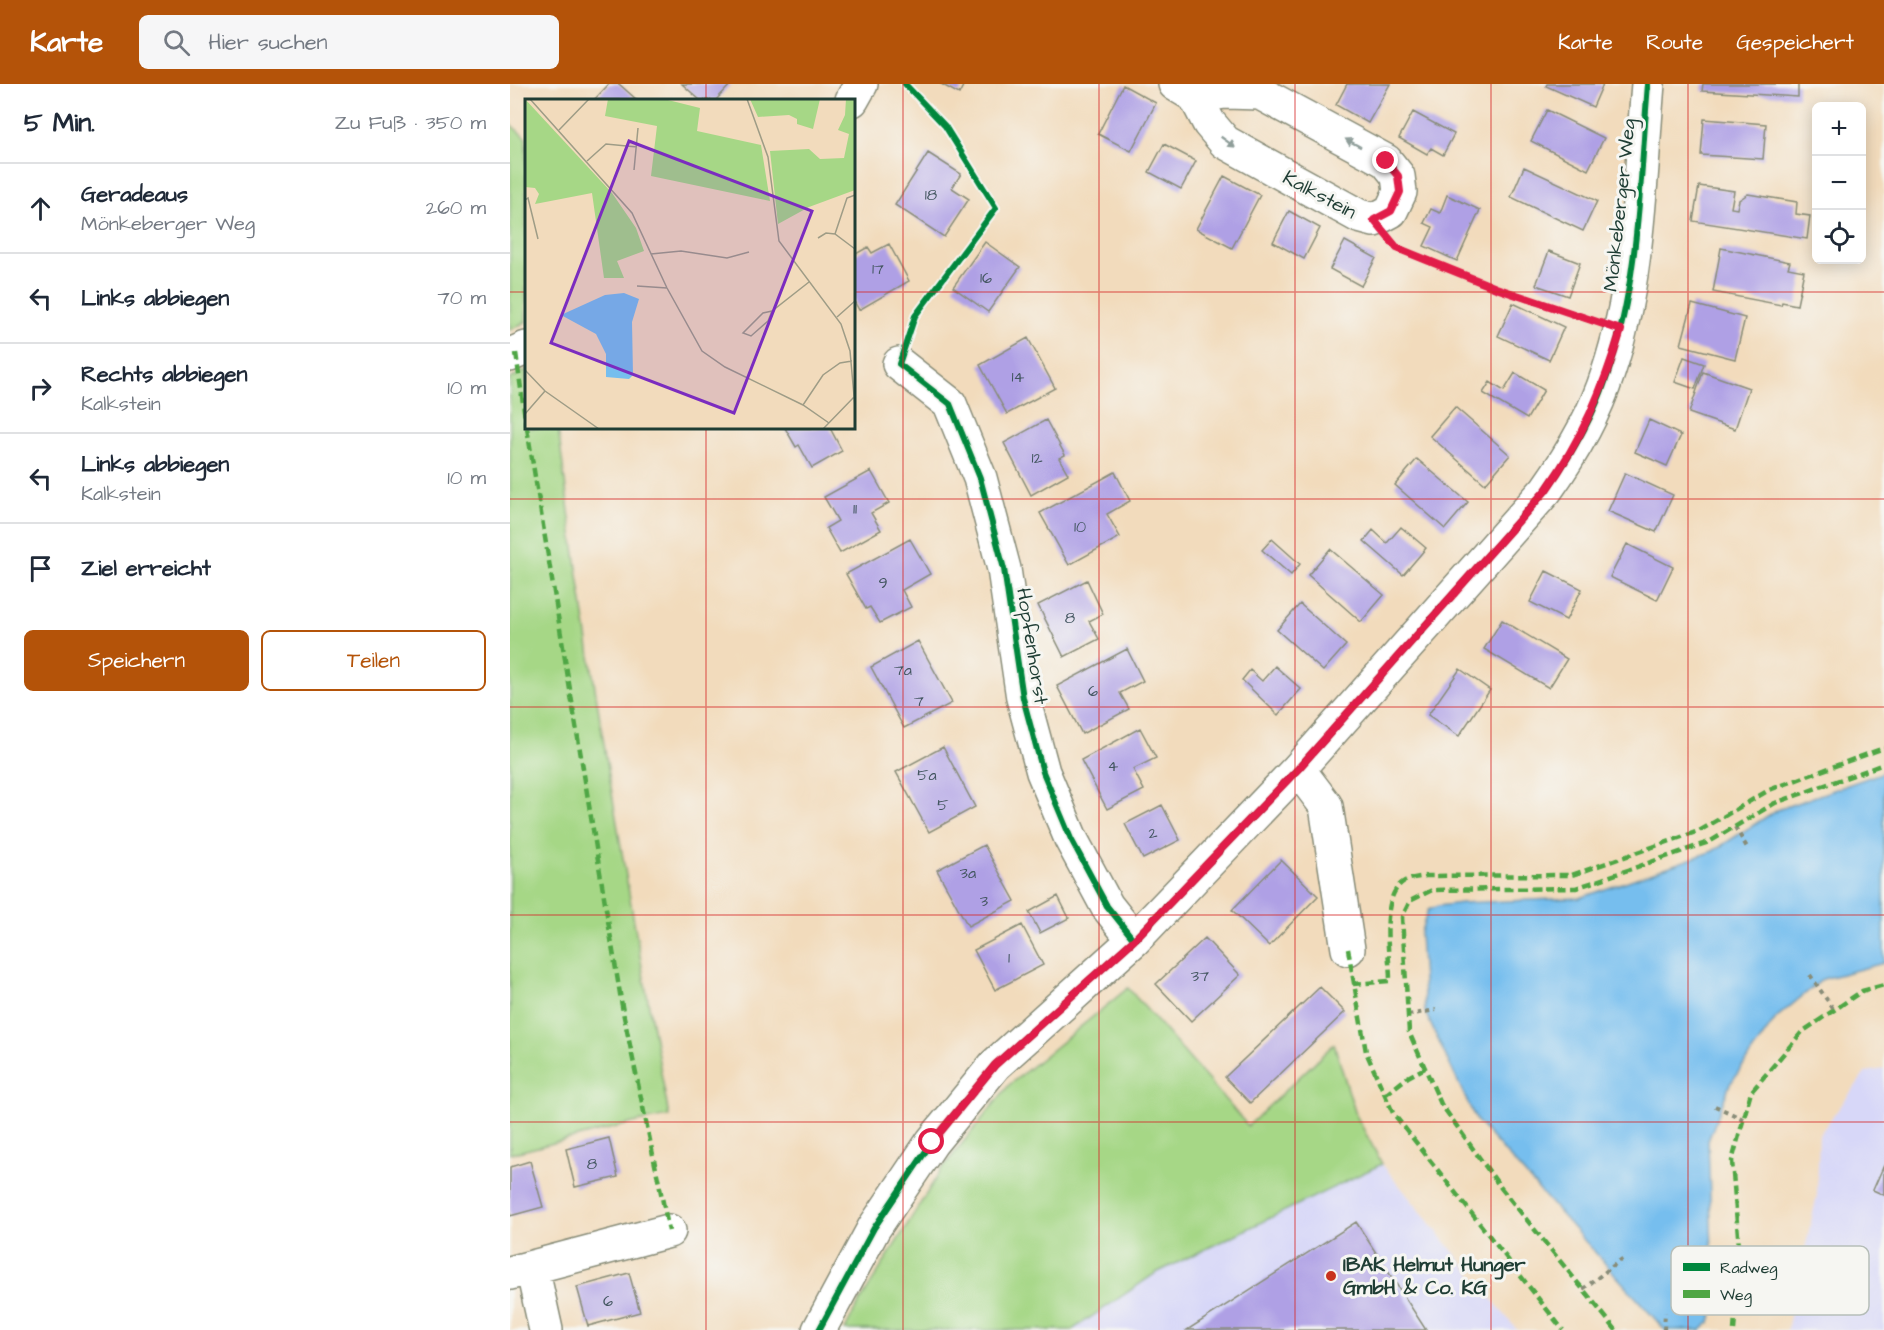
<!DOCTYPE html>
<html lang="de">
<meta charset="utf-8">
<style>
body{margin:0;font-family:"Architects Daughter",sans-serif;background:#f6f6f7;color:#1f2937}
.controls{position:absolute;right:18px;top:18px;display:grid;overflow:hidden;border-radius:9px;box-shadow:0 3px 15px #0003}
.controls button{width:54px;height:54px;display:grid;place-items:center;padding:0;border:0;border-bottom:2px solid #e0e1e3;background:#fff;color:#1f2937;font:30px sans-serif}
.stop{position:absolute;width:18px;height:18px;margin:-14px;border:4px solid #e11d48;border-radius:50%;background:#fff}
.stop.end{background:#e11d48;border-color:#fff;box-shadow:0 2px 6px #0008}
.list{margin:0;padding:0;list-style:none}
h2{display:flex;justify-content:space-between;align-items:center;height:78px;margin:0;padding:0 24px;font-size:26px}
h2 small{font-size:20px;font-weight:400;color:#747a83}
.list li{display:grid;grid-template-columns:39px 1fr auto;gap:18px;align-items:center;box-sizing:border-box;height:90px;padding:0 24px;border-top:2px solid #e0e1e3}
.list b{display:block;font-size:22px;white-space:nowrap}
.list p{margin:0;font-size:20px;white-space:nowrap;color:#747a83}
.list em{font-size:20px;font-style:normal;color:#747a83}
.actions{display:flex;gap:12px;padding:18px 24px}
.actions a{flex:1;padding:14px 0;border:2px solid #b45309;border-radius:9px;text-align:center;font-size:21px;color:#b45309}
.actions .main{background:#b45309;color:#fff}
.icon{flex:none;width:33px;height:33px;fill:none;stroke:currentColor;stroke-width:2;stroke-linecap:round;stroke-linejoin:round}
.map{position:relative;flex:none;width:1374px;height:1246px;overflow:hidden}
header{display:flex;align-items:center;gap:36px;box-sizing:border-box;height:84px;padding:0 30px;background:#b45309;color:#fff}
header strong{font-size:28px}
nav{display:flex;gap:33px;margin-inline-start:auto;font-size:21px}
.search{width:420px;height:54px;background:#f6f6f7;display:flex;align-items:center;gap:15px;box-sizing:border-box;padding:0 21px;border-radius:9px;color:#747a83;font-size:22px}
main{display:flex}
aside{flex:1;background:#fff}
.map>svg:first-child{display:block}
.built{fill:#d7d7f8}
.green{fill:#a6d786;stroke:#628a5d;stroke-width:1.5}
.water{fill:#76beee;stroke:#4a7e91;stroke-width:1.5}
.building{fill:#afa0e5}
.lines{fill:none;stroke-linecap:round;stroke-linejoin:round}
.minor-casing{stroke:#888c78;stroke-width:36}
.path{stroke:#888c78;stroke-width:4;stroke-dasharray:4.5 4.5;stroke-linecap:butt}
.minor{stroke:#fff;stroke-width:33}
.quiet{stroke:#4fa644;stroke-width:4.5;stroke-dasharray:9 4.5;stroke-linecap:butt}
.cycleway-casing{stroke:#f6f6f2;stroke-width:10}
.cycleway{stroke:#00873e;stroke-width:6}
.oneway{fill:#8f9e9a}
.route{stroke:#e11d48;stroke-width:8}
.grid{fill:none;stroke:#d62828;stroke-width:1.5;stroke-opacity:0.55}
.poi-dot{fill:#c8321e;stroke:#f6f6f2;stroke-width:2}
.labels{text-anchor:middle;stroke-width:6;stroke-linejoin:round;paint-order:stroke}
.number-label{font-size:16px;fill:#435660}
.street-label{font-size:20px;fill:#1f3d34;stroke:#f6f6f2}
.poi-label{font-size:20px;font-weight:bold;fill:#1f3d34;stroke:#f6f6f2;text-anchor:start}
.inset-road{fill:none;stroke:#9e9c86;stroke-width:1.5}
.view{fill:#7b2cbf;fill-opacity:0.15;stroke:#7b2cbf;stroke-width:3}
.inset-edge{fill:none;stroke:#1f3d34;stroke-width:3}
.key{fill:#f6f6f2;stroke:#b6beb9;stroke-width:1.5}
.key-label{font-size:16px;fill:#1f3d34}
</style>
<header>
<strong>Karte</strong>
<div class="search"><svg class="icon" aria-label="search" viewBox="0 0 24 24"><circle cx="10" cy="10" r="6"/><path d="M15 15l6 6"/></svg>Hier suchen</div>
<nav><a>Karte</a><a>Route</a><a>Gespeichert</a></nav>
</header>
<main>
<aside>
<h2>5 Min.<small>Zu Fuß · 350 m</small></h2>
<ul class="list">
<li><svg class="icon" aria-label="ahead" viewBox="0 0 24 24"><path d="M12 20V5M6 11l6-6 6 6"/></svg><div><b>Geradeaus</b><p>Mönkeberger Weg</p></div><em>260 m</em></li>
<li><svg class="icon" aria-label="left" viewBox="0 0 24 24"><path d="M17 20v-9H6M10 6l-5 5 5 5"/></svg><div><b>Links abbiegen</b></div><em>70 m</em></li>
<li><svg class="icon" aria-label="right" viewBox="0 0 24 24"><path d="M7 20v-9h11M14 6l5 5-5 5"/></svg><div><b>Rechts abbiegen</b><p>Kalkstein</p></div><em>10 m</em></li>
<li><svg class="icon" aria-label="left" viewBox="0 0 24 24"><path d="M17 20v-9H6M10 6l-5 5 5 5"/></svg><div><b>Links abbiegen</b><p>Kalkstein</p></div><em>10 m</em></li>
<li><svg class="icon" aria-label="arrive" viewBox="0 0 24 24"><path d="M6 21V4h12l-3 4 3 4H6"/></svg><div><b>Ziel erreicht</b></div></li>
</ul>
<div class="actions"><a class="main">Speichern</a><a>Teilen</a></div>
</aside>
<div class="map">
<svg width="1374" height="1246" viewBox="0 0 1374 1246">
<rect width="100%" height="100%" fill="#f6f6f2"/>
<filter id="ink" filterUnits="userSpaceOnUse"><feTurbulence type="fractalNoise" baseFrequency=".0167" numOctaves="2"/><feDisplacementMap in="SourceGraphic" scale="12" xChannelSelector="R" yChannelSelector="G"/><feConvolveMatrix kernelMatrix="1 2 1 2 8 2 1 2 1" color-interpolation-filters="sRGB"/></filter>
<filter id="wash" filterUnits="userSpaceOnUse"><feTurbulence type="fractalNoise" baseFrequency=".008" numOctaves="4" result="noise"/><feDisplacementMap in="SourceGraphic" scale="24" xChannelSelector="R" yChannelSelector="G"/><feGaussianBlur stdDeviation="1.35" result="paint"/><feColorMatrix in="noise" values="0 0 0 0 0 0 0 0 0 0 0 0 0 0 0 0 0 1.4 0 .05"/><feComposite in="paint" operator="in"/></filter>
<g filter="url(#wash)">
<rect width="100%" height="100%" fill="#f2dbbc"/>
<!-- built -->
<path class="built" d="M1374,985V1246H1277L1307,1111L1309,1051L1356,988Z
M872,1080L1007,1246H562L646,1189Z"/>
<!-- green -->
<path class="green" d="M0,40L16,54V238L0,246Z
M16,286V344H48C77,574 117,804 159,1032L127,1038L0,1070V295Z
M618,904L738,1042L824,960L846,1031L872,1080L646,1189L562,1246H335L346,1224L431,1086L499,1001Z"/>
<!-- water -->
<path class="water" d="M1374,688V879L1313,895L1266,934L1220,1000L1198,1057L1204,1223L1200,1238L1191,1246H1155L966,1036L915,928L910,850L918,826L928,822L951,819L1070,814L1203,767L1267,726Z"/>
<g id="blocks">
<!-- building -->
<path class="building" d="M99,0H109L127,16H84Z
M172,0H221L206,16H190Z
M431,0H454L449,10Z
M837,0H880L858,39L826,21Z
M1037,0H1093L1083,23L1036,2Z
M1193,0H1288V13L1192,7Z
M613,1L646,19L621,67L588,50Z
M1037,26L1094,54L1078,86L1021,57Z
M903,28L944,50L933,71L921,64L917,70L889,54Z
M1194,35L1256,40L1253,75L1191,71Z
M654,60L686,77L671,105L639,88Z
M418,69L451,90L442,104L459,115L434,153L385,121Z
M1014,83L1087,117L1073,147L1001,113Z
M714,92L750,111L722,164L686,145Z
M1189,102L1224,107L1221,124L1227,125L1229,116L1238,110L1287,118L1286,130L1300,132L1297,155L1183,137Z
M937,111L970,126L947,177L914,162L923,143L914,139L921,125L930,129Z
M779,127L810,144L794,175L763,158Z
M835,157L866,174L851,202L820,185Z
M475,158L510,183L478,228L443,203Z
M379,160L399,197L349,226L344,217V171L358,163L362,169Z
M1211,164L1280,178L1278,184L1294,187L1287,221L1272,218L1271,221L1203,208Z
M1039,167L1070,179L1058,212L1026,201Z
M1003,219L1054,243L1039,276L988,252Z
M1182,220L1235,234L1225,275L1171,261Z
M518,254L545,304L497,330L470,281Z
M1174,273L1194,280L1185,305L1165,298Z
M1193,288L1239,304L1225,345L1179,329Z
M1005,289L1034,306L1017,335L973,309L980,298L994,307Z
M945,323L1000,371L975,400L920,352Z
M536,336L555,371L549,374L558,390L521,411L494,359Z
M1139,336L1171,351L1157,382L1125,368Z
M275,344H320L332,367L302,384L289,361L286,363Z
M907,375L958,418L935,445L885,401Z
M361,387L379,419L361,429L371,446L330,469L316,444L328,437L314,413Z
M605,388L620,417L597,430L610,453L559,481L530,429Z
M1115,389L1163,411L1146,448L1098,427Z
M891,443L916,464L893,491L854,457L863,446L877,459Z
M400,455L420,490L392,506L401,523L370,539L360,523L356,525L336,490Z
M762,455L790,480L781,491L752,466Z
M1117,460L1163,483L1147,516L1100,493Z
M820,465L874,511L851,538L798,491Z
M1036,487L1072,505L1056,536L1020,518Z
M577,496L593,530L579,537L589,555L554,573L528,521Z
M790,520L836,561L813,587L767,546Z
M992,536L1057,575L1039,604L974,565Z
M408,557L442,619L394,644L361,583Z
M617,565L633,597L610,609L619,625L572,650L547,602Z
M765,582L791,605L768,631L732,596L740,586L752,597Z
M950,585L980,606L949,652L918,631Z
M630,644L646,674L623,685L634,706L597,725L571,676Z
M433,663L465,723L419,748L386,688Z
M652,721L670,756L633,775L615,740Z
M474,761L505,817L458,842L427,786Z
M771,776L808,812L759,862L722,826Z
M548,812L559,834L530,849L519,828Z
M512,841L533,881L485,906L464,866Z
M695,854L730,891L681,937L646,900Z
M810,903L835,928L740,1019L715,993Z
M99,1054L108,1093L65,1103L56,1065Z
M20,1077L33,1123L0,1132V1083Z
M1374,1081V1111L1363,1106Z
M846,1138L916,1246H677Z
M119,1189L130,1228L78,1242L67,1203Z"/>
</g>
</g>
<g filter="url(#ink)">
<use href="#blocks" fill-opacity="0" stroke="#888c78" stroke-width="1.5"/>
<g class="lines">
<!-- minor casing -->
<g class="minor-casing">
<path id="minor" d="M665,0L685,12L699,39L715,58L849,132L864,136L881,127L890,108L888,92L876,77L750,9L716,8L685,12
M342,16L351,0
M0,271L16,264
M389,280L440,320L470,394L494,485L513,614L533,688L561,755L597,822L624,856
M788,685L816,722L838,865
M22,1183L36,1246
M0,1189L159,1147
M309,1246L364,1144L422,1058L485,981L624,856L788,685L1036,406C1061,371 1085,330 1098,289C1129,197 1130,96 1138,0"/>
</g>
<!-- path -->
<path class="path" d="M395,0L435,42L486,124L405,232L398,253
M883,159L887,164L986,204L1082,236
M1225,743L1238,765
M1300,891L1324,926
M898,931L926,926
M1205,1022L1233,1035
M1073,1205L1112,1175
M1154,1246L1155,1228"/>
<!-- minor -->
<use href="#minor" class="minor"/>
<!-- quiet -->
<path class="quiet" d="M6,269L16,341
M17,344L113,928L159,1147
M838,865L856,968L883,1029L1053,1246
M843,900L880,897C880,871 869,815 893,798C899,794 909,793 916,792L1062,791L1189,747L1259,706L1374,664
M875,1011L898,993L915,984
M1106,1246L991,1104L931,1020L899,948L892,833L900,817L922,806L1066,804L1199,758L1265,719L1374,680
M1224,1246L1230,1176L1222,1077L1241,1008L1292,948L1352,907L1374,901"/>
<!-- cycleway casing -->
<g class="cycleway-casing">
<path id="cycleway" d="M395,0L435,42L486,124L405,232L389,280L440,320L470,394L494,485L513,614L533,688L561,755L597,822L624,856
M309,1246L364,1144L422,1058L485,981L624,856L788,685L1036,406C1061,371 1085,330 1098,289C1129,197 1130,96 1138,0"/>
</g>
<!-- cycleway -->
<use href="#cycleway" class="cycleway"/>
</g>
<!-- one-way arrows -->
<defs><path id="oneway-solid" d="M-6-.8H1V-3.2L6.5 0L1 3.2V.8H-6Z" transform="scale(1.5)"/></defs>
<g class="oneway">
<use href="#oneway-solid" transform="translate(718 58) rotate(36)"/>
<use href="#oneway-solid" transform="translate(843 59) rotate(-152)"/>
</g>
</g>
<g class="lines" filter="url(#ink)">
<!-- route -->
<path class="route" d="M422,1058L485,981L624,856L788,685L1036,406C1072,355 1093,306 1111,246L986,204L887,164L864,136L881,127L890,108L888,92L876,77"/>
</g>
<!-- grid -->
<path class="grid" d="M196,0V16M393,0V1246M589,0V1246M785,0V1246M981,0V1246M1178,0V1246M0,208H16M344,208H1374M196,344V1246M0,415H1374M0,623H1374M0,831H1374M0,1038H1374"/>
<!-- markers -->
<circle class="poi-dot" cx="821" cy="1192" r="6"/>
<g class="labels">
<!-- number labels -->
<g class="number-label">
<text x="421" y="116">18</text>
<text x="368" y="190">17</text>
<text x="476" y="199">16</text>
<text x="508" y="298">14</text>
<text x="527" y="379">12</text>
<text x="345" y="430">11</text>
<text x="570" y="448">10</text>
<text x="373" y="504">9</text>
<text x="560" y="539">8</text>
<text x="393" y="591">7a</text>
<text x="583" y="612">6</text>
<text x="409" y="622">7</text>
<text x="603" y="687">4</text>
<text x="417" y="696">5a</text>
<text x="433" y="726">5</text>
<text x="643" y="754">2</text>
<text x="458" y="794">3a</text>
<text x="474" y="822">3</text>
<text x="499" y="879">1</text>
<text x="690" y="897">37</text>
<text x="82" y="1085">8</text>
<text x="98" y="1222">6</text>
</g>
<!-- street labels -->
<g class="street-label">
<text transform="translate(810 110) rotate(28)" y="7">Kalkstein</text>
<text transform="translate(1109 121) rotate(-84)" y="7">Mönkeberger Weg</text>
<text transform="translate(523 562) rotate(81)" y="7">Hopfenhorst</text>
</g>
<!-- poi labels -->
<g class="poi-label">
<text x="833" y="1187">IBAK Helmut Hunger<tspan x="833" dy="23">GmbH &amp; Co. KG</tspan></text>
</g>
</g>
<!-- overview -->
<g transform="translate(15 15)">
<rect width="330" height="330" fill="#f2dbbc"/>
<path d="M0,0L87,94L111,129L119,152L92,162L99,179H79L67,94L10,105L14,95L10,89L0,88ZM83,0H139L175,9L172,32L236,46L245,102L126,77L132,27L80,17ZM225,0H295L288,30L272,25V20L264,16L233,18ZM321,0H330V91L284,108L253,125L245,52L284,50L295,60L319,59L324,35L313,31L320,16Z" fill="#a6d786"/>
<path d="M99,194L114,200L107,223L108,276L104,280L81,278V255L71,235L36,216L80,196Z" fill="#76beee"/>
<path class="inset-road" d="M5,0L107,114L142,189L177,252L200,268L278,306L304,324M222,0L243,58L254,142L316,225L325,252L330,308M34,31L64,0M62,62L81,45L112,48M109,71L113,29M0,101L3,99L13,140M310,135L322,99L330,96M293,139L301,134L310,135L330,150M126,155L156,152L202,159L224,153M112,187L142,189M247,212L243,222L226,237L218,234L238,214L247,212L284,183M312,218L330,202M0,271L20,292L74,330M278,306L298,276L315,264L327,262M0,315L20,292M298,330L330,297"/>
<path class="view" d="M104,42L287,112L209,314L26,244Z"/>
<rect width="330" height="330" class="inset-edge"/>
</g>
<!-- legend -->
<rect x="1161" y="1162" width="198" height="69" rx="9" class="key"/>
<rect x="1173" y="1179" width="27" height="8" fill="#00873e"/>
<rect x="1173" y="1206" width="27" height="8" fill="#4fa644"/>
<g class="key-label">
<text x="1210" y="1189">Radweg</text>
<text x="1210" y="1216">Weg</text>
</g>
</svg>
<div class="controls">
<button>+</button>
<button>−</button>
<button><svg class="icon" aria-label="locate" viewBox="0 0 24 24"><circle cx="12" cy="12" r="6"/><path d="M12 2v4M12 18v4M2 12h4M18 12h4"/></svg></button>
</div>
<div class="stop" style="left:422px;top:1058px"></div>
<div class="stop end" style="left:876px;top:77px"></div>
</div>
</main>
